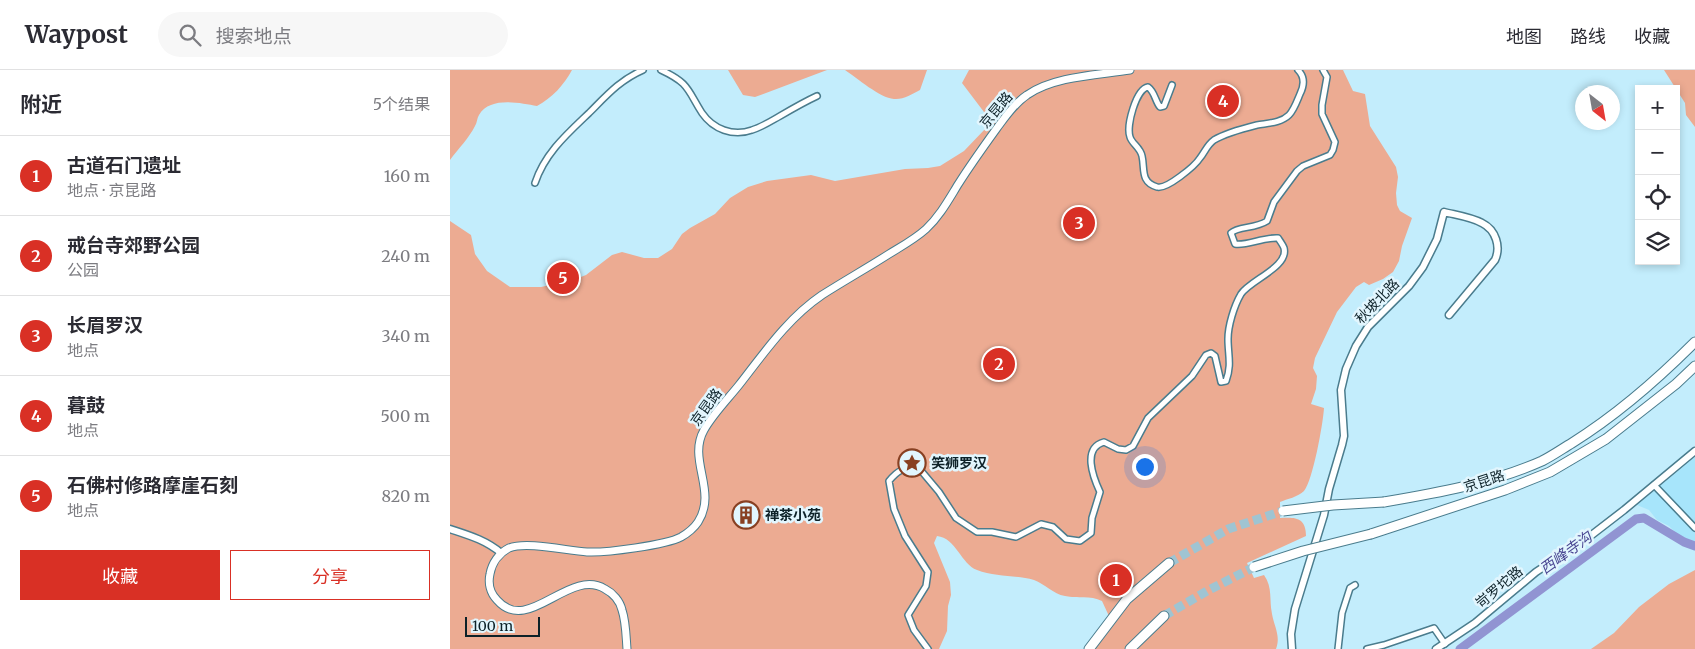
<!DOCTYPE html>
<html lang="zh">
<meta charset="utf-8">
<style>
body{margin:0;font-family:Merriweather,"Noto Sans SC",serif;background:#f7f7f7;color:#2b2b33}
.controls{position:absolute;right:15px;top:15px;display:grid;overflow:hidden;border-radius:0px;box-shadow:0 2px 8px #0003}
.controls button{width:45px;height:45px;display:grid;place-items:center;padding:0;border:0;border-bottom:1px solid #e1e1e2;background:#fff;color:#2b2b33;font:25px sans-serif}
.compass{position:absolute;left:1125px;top:15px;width:45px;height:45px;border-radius:50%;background:#fff;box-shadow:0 2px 8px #0003;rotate:149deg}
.scale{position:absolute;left:15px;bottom:12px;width:75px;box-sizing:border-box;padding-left:5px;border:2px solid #0d2128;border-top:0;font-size:14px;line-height:18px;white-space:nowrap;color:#0d2128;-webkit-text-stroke:4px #e2f6fe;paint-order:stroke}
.you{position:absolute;left:694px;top:396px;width:18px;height:18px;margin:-12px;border:4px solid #fff;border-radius:50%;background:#1a73e8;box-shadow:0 0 0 8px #1a73e833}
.badge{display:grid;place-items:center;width:32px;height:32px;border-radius:50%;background:#d93025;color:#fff;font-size:16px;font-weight:700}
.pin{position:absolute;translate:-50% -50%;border:2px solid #fff;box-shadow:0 1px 5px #0006}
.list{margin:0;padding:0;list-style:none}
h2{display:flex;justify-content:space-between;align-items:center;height:65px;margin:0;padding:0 20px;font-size:21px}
h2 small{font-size:16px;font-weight:400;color:#7c7c81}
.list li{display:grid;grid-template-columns:32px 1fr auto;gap:15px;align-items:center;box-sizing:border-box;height:80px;padding:0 20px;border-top:1px solid #e1e1e2}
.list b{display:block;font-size:19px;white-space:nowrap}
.list p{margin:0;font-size:16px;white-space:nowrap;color:#7c7c81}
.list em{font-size:16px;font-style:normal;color:#7c7c81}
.actions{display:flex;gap:10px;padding:15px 20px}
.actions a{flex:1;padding:11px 0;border:1px solid #d93025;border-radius:0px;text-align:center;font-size:18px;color:#d93025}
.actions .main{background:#d93025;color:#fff}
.icon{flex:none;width:28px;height:28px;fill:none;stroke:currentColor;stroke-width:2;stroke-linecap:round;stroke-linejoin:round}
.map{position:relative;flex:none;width:1245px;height:579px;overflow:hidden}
header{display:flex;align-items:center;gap:30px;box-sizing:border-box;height:70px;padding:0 25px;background:#fff;border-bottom:1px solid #e1e1e2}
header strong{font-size:24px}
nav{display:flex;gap:28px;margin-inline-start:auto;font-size:18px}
.search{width:350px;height:45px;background:#f7f7f7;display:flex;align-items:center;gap:12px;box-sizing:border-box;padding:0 18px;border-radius:28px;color:#7c7c81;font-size:19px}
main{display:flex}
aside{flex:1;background:#fff}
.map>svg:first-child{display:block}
.built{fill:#a7e5fb}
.green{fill:#ecab92}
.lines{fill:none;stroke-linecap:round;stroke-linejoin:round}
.river{stroke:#9194d2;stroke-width:9}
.trunk-tunnel{stroke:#9fc4d2;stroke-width:9;stroke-dasharray:9 4.5;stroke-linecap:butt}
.minor-casing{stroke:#4a7c8d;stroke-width:8}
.tertiary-casing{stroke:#4a7c8d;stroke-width:9}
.secondary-casing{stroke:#4a7c8d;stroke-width:9}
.trunk-casing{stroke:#4a7c8d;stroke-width:11}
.minor{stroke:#fff;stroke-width:5}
.tertiary{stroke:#fff;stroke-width:6}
.secondary{stroke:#fff;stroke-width:7}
.trunk{stroke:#fff;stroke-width:9}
.trunk-bridge-casing{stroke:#4a7c8d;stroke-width:11;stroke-linecap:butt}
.trunk-bridge{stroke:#fff;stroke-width:9}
.labels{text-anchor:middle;stroke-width:5;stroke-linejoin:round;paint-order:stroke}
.street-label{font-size:14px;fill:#0d2128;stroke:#e2f6fe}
.poi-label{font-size:14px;font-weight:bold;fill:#0d2128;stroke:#e2f6fe;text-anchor:start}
.water-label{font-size:15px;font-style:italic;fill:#494692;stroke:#e2f6fe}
</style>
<header>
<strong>Waypost</strong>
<div class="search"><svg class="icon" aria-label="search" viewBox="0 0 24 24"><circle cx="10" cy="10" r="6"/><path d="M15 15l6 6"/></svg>搜索地点</div>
<nav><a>地图</a><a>路线</a><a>收藏</a></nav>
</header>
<main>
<aside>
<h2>附近<small>5个结果</small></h2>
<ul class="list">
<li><span class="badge">1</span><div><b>古道石门遗址</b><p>地点 · 京昆路</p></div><em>160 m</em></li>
<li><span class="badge">2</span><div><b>戒台寺郊野公园</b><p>公园</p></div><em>240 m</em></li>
<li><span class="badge">3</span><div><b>长眉罗汉</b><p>地点</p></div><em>340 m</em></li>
<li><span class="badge">4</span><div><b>暮鼓</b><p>地点</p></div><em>500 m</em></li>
<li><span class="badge">5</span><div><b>石佛村修路摩崖石刻</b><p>地点</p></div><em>820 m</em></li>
</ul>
<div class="actions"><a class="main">收藏</a><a>分享</a></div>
</aside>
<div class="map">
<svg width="1245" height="579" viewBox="0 0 1245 579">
<rect width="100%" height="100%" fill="#c3edfc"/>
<!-- built -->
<path class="built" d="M1245,387V472L1228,465L1219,456L1207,450L1199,440L1187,435Z"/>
<!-- green -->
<path class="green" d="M0,0H122C114,15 102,28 87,36C70,33 40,26 29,45C27,48 27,53 25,56C19,68 8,79 0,90Z
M278,0H377L305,27L293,25Z
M395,0H477L470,20C462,24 453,30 444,29C430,28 407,8 395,0Z
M519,0H893L903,21L915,24L920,56L946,97L948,107L946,123L947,135L950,141L962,148L952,176L949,191L943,202L933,209L919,215L914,212L906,217L887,242L865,288L863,298L867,306L866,319L861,334L874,338C873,354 863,410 854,421C848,427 837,429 830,432V448C845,447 856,447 856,466L797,493L804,508L814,505C823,518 819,530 822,544C824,556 831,566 826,579H643L658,560V544L652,531C640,525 628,529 615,526C603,524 595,514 584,510C566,505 545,507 527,500C511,494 506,468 487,466L484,473L500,512L501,525L498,536L497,561L489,579H0V151L21,165L25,184L37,201L60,217H91L123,210L136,205L162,185L172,182L194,188H208L222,179L232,164L240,158L265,144L280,128L298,117L317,111L361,105L385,111L455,99L478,98L490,96L514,81L536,58L537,46L512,13Z
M1214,0H1245V57L1236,45L1235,33Z
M1245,500V579H1141L1164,563L1189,537L1219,514Z"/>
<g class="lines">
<!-- river -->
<path class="river" d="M1010,579L1186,449L1194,448L1234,472L1245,476"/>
<!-- trunk-tunnel -->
<path class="trunk-tunnel" d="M719,493L778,459L833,441
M714,546L757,521L804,497"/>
<!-- minor casing -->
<g class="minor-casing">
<path id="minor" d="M211,0C239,13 237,19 252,43C263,59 283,67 302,60C312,57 321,51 330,46C342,39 354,32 367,26
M722,15L714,36L710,37C705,31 705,22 698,17C686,19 676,56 680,67C682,74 690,77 692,86C695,99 690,112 707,117C716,120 745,96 750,88C755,82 757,75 764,70C774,64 795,58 807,55C818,53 831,53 839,45C844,40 847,31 850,24C854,16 855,7 848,0
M85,113C95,83 117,64 139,43C157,25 170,10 193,0
M1204,415L1245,458
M478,579L464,560L458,545L476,516L478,502L455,466L444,439L439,411C448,400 453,398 468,397L489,422L506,448L527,462H542L566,467L591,454L603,457L616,469L630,471L641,463L642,448L650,422C643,407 632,378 654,372L668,379L676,380L683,376L698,348L742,306L756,285L761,283L765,286L771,312L776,311C782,295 778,285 778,269C778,256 784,236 791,224C800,210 839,197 834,178C833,175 830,171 828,168C813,167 797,176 785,174L781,163C788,156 805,159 817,151L824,132L847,101L853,96L880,85L883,80L885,72L872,44V35L877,7L873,0
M888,579L892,543L900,518L905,515
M917,579L934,575L984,558L995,574"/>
</g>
<!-- tertiary casing -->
<g class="tertiary-casing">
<path id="tertiary" d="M0,459C18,465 36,470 51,483
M842,579L841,564L845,539L874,445L879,419L892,375L894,366L891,320L896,299L906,276L918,257L959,216L973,197L987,169L994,142C1006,145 1021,147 1032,153C1046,160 1051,177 1045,190L999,245
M986,579L1025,553L1086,502L1139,467L1174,440L1245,381"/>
</g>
<!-- secondary casing -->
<g class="secondary-casing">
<path id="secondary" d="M177,579C176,566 176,552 172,540C170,531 163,523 155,519C119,497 78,566 47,530C40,523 38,513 40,504C42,493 49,483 59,478C77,471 118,481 137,482C156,483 216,475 231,467C238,463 244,458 248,452C268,421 237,390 254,360C263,344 277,330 289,315C314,283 338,248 372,225C394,211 417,198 439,184C452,176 465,169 476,159C490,146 499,129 509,113C521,94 534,76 547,58C556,46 565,33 577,25C604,6 649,5 680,0"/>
</g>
<!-- trunk casing -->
<g class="trunk-casing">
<path id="trunk" d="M934,432C987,423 1043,413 1092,391C1102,386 1112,379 1122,373C1167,345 1207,310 1245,272
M921,464L1055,420L1100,402L1156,369L1226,314L1245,296
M639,579L677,529L719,493
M680,579L714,546"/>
</g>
<!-- minor -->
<use href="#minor" class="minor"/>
<!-- tertiary -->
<use href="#tertiary" class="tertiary"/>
<!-- secondary -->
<use href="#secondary" class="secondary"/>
<!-- trunk -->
<use href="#trunk" class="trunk"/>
<!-- trunk-bridge casing -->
<g class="trunk-bridge-casing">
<path id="trunk-bridge" d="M833,441L883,435L934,432
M804,497L853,481L921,464"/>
</g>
<!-- trunk-bridge -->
<use href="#trunk-bridge" class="trunk-bridge"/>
</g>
<!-- icons -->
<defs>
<g id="sight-ring" transform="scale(1.4375)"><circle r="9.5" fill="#e2f6fe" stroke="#884022" stroke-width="1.5"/><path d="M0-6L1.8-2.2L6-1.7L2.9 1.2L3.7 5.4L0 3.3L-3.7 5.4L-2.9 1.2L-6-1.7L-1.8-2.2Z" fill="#884022"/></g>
<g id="building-ring" transform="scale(1.4375)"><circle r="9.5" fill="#e2f6fe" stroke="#884022" stroke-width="1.5"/><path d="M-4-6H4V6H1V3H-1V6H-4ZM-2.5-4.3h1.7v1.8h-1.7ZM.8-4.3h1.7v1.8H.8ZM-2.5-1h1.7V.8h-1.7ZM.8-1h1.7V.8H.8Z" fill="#884022"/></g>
</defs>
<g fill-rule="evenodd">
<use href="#sight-ring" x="462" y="393"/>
<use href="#building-ring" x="296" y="445"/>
</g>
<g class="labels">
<!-- street labels -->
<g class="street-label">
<text transform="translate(546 40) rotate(-50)" y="5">京昆路</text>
<text transform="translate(927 231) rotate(-46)" y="5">秋坡北路</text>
<text transform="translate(256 337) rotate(-54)" y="5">京昆路</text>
<text transform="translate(1034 411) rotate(-18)" y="5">京昆路</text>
<text transform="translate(1049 517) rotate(-40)" y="5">岢罗坨路</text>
</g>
<!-- poi labels -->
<g class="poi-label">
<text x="481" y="398">笑狮罗汉</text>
<text x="315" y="450">禅茶小苑</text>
</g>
<!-- water labels -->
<g class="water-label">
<text transform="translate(1116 483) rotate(-36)" y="5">西峰寺沟</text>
</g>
</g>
</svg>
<div class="controls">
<button>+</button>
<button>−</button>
<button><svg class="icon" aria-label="locate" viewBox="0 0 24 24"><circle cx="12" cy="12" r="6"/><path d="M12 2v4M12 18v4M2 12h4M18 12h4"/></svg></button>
<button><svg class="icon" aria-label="layers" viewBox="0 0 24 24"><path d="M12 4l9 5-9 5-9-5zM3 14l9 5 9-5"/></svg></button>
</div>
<svg class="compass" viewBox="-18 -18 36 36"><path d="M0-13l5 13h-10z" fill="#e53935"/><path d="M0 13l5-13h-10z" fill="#7c7c81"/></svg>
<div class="scale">100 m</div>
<div class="you"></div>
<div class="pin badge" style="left:666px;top:510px">1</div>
<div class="pin badge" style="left:549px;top:294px">2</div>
<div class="pin badge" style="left:629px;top:153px">3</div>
<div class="pin badge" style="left:773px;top:31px">4</div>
<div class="pin badge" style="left:113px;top:208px">5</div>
</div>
</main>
